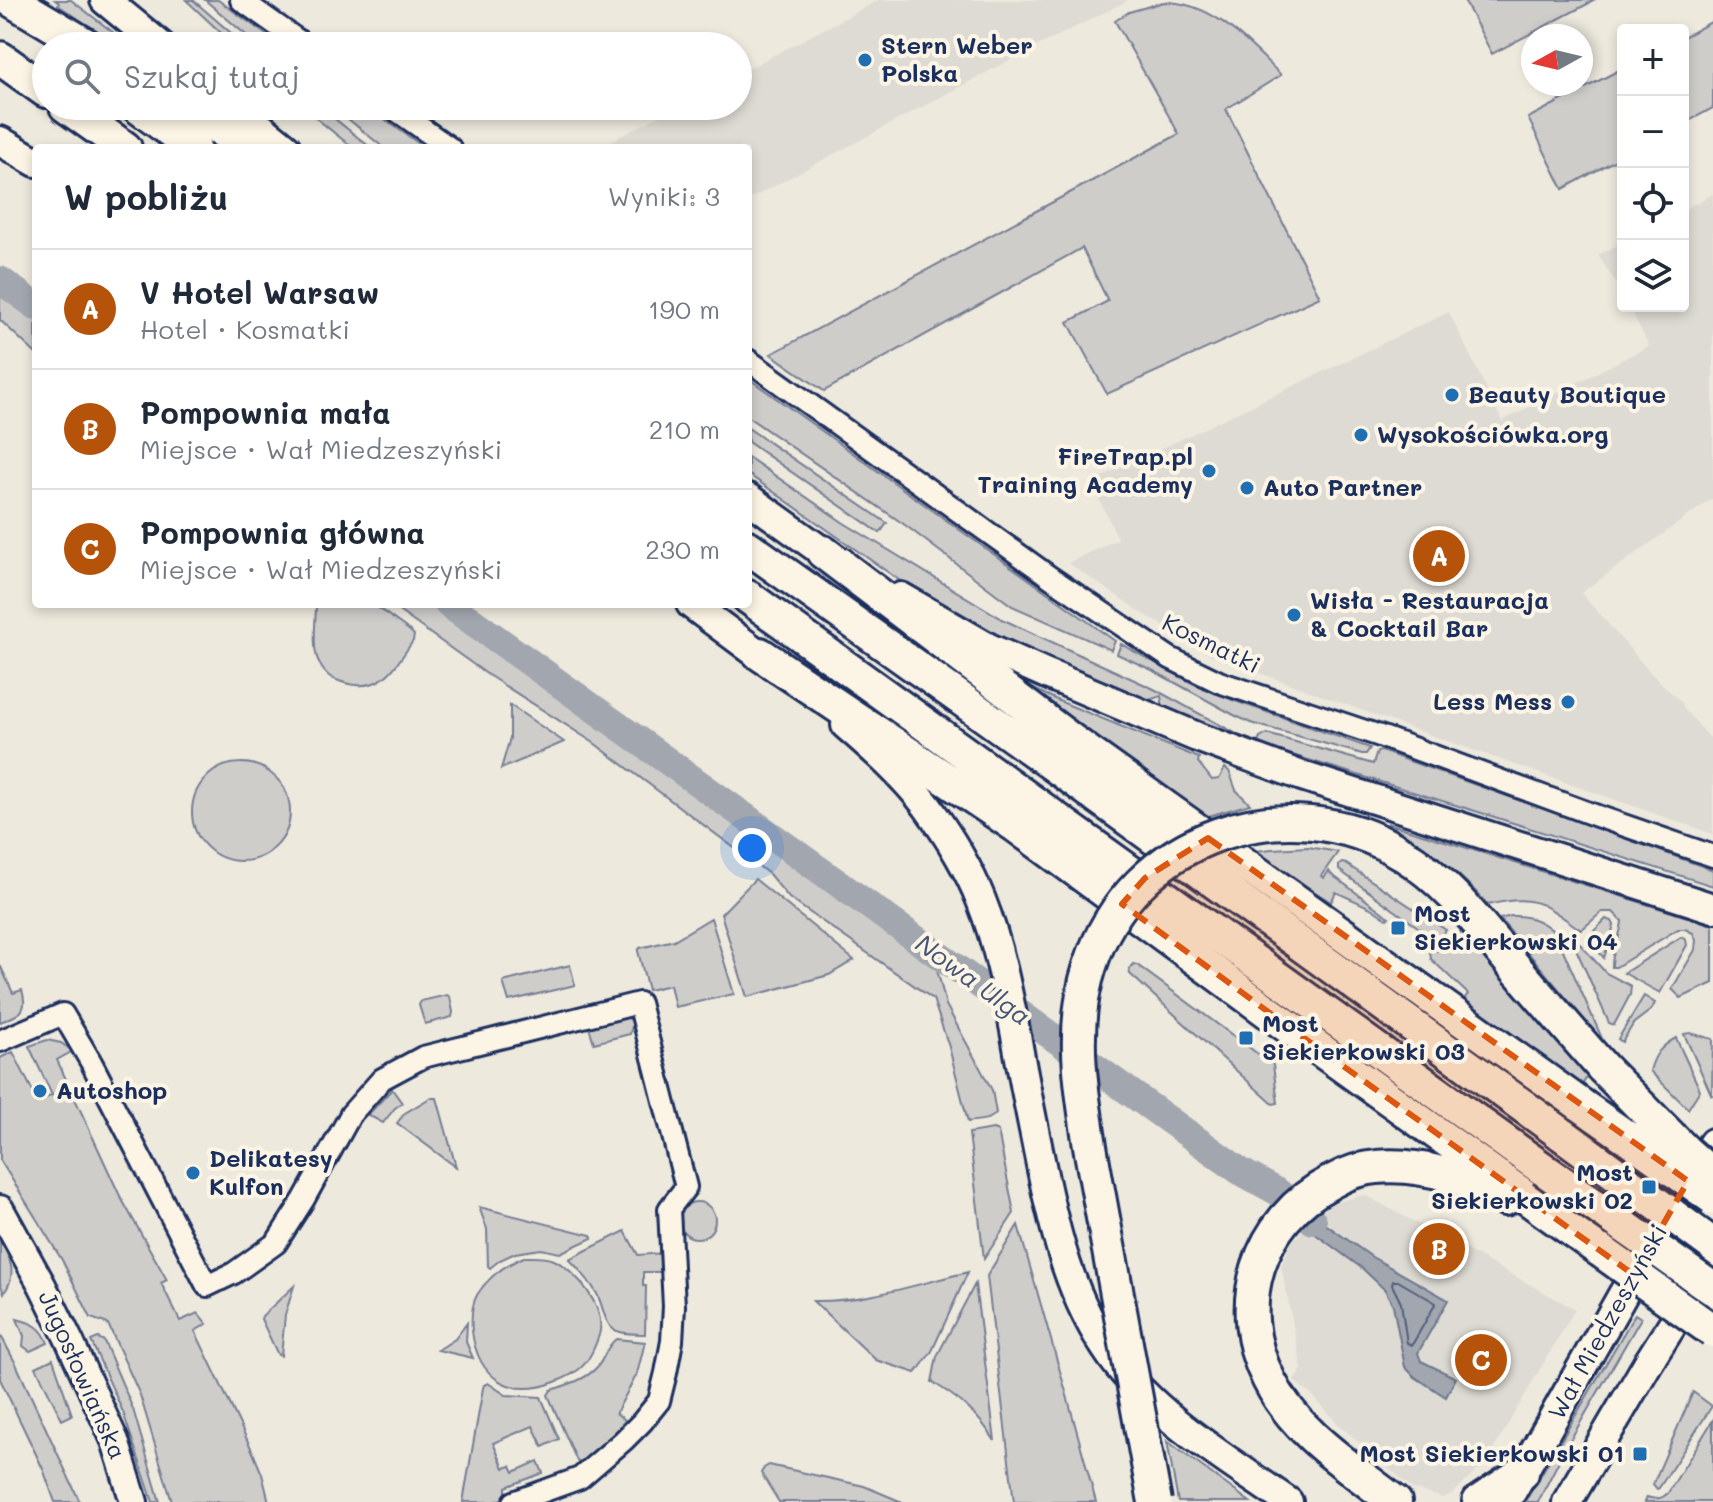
<!DOCTYPE html>
<html lang="pl">
<meta charset="utf-8">
<style>
body{margin:0;font-family:Mali,sans-serif;background:#f2f2f3;color:#1f2937}
.controls{position:absolute;right:24px;top:24px;display:grid;overflow:hidden;border-radius:8px;box-shadow:0 4px 12px #0003}
.controls button{width:72px;height:72px;display:grid;place-items:center;padding:0;border:0;border-bottom:2px solid #e0e1e3;background:#fff;color:#1f2937;font:40px sans-serif}
.compass{position:absolute;left:1521px;top:24px;width:72px;height:72px;border-radius:50%;background:#fff;box-shadow:0 4px 12px #0003;rotate:262deg}
.you{position:absolute;left:752px;top:848px;width:28px;height:28px;margin:-20px;border:6px solid #fff;border-radius:50%;background:#1a73e8;box-shadow:0 0 0 12px #1a73e833}
.badge{display:grid;place-items:center;width:52px;height:52px;border-radius:50%;background:#b45309;color:#fff;font-size:26px;font-weight:700}
.pin{position:absolute;translate:-50% -50%;border:4px solid #fff;box-shadow:0 2px 8px #0006}
.list{margin:0;padding:0;list-style:none}
h2{display:flex;justify-content:space-between;align-items:center;height:104px;margin:0;padding:0 32px;font-size:34px}
h2 small{font-size:26px;font-weight:400;color:#747a83}
.list li{display:grid;grid-template-columns:52px 1fr auto;gap:24px;align-items:center;box-sizing:border-box;height:120px;padding:0 32px;border-top:2px solid #e0e1e3}
.list b{display:block;font-size:30px;white-space:nowrap}
.list p{margin:0;font-size:26px;white-space:nowrap;color:#747a83}
.list em{font-size:26px;font-style:normal;color:#747a83}
.icon{flex:none;width:44px;height:44px;fill:none;stroke:currentColor;stroke-width:2;stroke-linecap:round;stroke-linejoin:round}
.map{position:relative;flex:none;width:1713px;height:1502px;overflow:hidden}
.search{position:absolute;background:#fff;box-shadow:0 4px 12px #0003;left:32px;top:32px;width:720px;height:88px;display:flex;align-items:center;gap:20px;box-sizing:border-box;padding:0 28px;border-radius:44px;color:#747a83;font-size:30px}
.panel{position:absolute;background:#fff;box-shadow:0 4px 12px #0003;left:32px;top:144px;width:720px;height:464px;border-radius:8px}
.map>svg:first-child{display:block}
.built{fill:#dedbd4}
.green{fill:#cfcdca;stroke:#757e94;stroke-width:2}
.water{fill:#a2a7af;stroke:#6c778f;stroke-width:2}
.lines{fill:none;stroke-linecap:round;stroke-linejoin:round}
.shore{stroke:#515f7e;stroke-width:2}
.canal{stroke:#a2a7af;stroke-width:28}
.minor-casing{stroke:#1b2f5e;stroke-width:26}
.tertiary-casing{stroke:#1b2f5e;stroke-width:32}
.secondary-casing{stroke:#1b2f5e;stroke-width:34}
.primary-casing{stroke:#1b2f5e;stroke-width:38}
.minor{stroke:#fcf5e5;stroke-width:20}
.tertiary{stroke:#fcf5e5;stroke-width:26}
.secondary{stroke:#fcf5e5;stroke-width:28}
.primary{stroke:#fcf5e5;stroke-width:32}
.primary-bridge-casing{stroke:#1b2f5e;stroke-width:38;stroke-linecap:butt}
.primary-bridge{stroke:#fcf5e5;stroke-width:32}
.marked{fill:#de5710;fill-opacity:0.2;stroke:#de5710;stroke-width:6;stroke-dasharray:16 10;stroke-linejoin:round}
.poi-dot{fill:#1f6fb2;stroke:#fcf5e5;stroke-width:3}
.labels{text-anchor:middle;stroke-width:8;stroke-linejoin:round;paint-order:stroke}
.poi-label{font-size:24px;font-weight:bold;fill:#1b2f5e;stroke:#fcf5e5;text-anchor:start}
.street-label{font-size:24px;fill:#1b2f5e;stroke:#fcf5e5}
.water-label{font-size:26px;font-style:italic;fill:#445376;stroke:#fcf5e5}
</style>
<div class="map">
<svg width="1713" height="1502" viewBox="0 0 1713 1502">
<rect width="100%" height="100%" fill="#eee9dd"/>
<filter id="ink" filterUnits="userSpaceOnUse"><feTurbulence type="fractalNoise" baseFrequency=".0125" numOctaves="2"/><feDisplacementMap in="SourceGraphic" scale="16" xChannelSelector="R" yChannelSelector="G"/><feConvolveMatrix kernelMatrix="1 2 1 2 8 2 1 2 1" color-interpolation-filters="sRGB"/></filter>
<g filter="url(#ink)">
<!-- built -->
<path class="built" d="M879,0H1129L1010,60L748,200V148H598L678,106H738V74Z
M1713,194V498L1581,593L1650,672L1683,704V708L1713,741V834L1399,724L1211,655L1136,609L1068,563L1118,539L1091,482L1449,312L1502,421L1649,346L1629,306H1683V210Z
M1623,242V294L1598,255Z
M1365,1195L1575,1309L1485,1464L1452,1494L1443,1498L1413,1489L1338,1424L1313,1396L1294,1381L1302,1369L1281,1266L1290,1244L1328,1204Z"/>
<!-- green -->
<path class="green" d="M55,0H71L131,46H119L58,5L59,3Z
M186,0H193L246,46H235Z
M205,0H218L282,46H259Z
M1464,0H1595L1492,54Z
M1164,2C1214,2 1248,43 1281,75L1226,109L1320,297L1107,394L1068,322L1108,301L1082,248L824,391L771,354L1179,134L1115,21L1129,12Z
M1713,21V108L1683,124V37Z
M1623,68V156L1563,189L1528,118Z
M301,106H319L371,148H353Z
M332,106H366L425,148H384Z
M0,288L36,315V354L0,320Z
M748,378L1115,641L1111,650L1012,606L905,525L748,417Z
M748,428L887,523L880,533L748,442Z
M748,457L844,523L1004,620L1154,689L1237,734V738L1164,714L1161,696L1146,701L999,641L909,587L748,474Z
M316,604H373L410,631L414,635L413,641C393,670 380,696 339,681C329,678 322,671 318,660C312,647 316,619 316,604Z
M389,604H437L883,924L936,965L946,1005L992,1090L996,1113C990,1121 978,1120 968,1122L949,1047L933,999L789,898L769,874L594,743L488,675Z
M1121,644L1194,684L1235,701L1370,748L1366,754H1362L1251,723L1234,715L1152,670L1117,654Z
M1030,687L1059,701L1199,758L1198,762L1212,780L1219,779L1225,768L1229,771L1236,790L1250,804L1205,817L1029,689Z
M510,705L564,742L501,769L510,738Z
M1267,734L1373,764L1377,752L1381,751L1713,870V886L1488,815L1257,744L1260,738Z
M192 812a49 49 0 1 1 98 0a49 49 0 1 1-98 0Z
M1387,823L1713,925V983L1681,998L1672,989L1695,950L1696,940L1693,933L1685,929H1678L1616,967H1612C1611,952 1621,937 1622,921L1613,912H1602L1581,930C1543,904 1536,893 1488,905C1459,871 1426,846 1387,823Z
M1308,847L1338,852L1321,876L1324,878L1329,871L1331,874L1389,917L1387,919L1371,908L1336,892L1331,902L1299,882L1256,851L1272,849Z
M1342,863L1346,864L1446,930L1439,940L1428,942L1426,933L1339,870V865Z
M755,879L854,960L829,975L747,997L721,914Z
M1511,916C1529,915 1544,921 1556,934L1604,1043L1500,919Z
M711,918L734,994L675,1007L670,985L648,990L638,951L640,948L674,940Z
M1606,919L1612,921L1614,925L1604,958L1587,938Z
M1568,931L1606,973L1631,986L1630,995L1614,1025L1609,1023Z
M1461,932L1588,1075L1581,1087L1488,1021L1464,999L1468,994L1431,959L1430,952L1444,949L1454,935Z
M1681,937L1686,940L1687,945L1660,993L1624,973Z
M1133,964L1137,965L1273,1065L1278,1103L1273,1104L1130,974L1129,970Z
M0,965L13,993L22,990C29,1012 19,1015 0,1022Z
M570,965L575,985L509,1001L503,982Z
M447,995L450,997L453,1012L452,1017L425,1024L419,1005L421,1001Z
M1644,996L1655,1003L1651,1010L1634,1023L1622,1042L1618,1039Z
M627,1017L633,1022L630,1034L594,1043L589,1027Z
M1690,1033L1713,1039L1712,1096L1684,1034Z
M1676,1038L1700,1090L1688,1109L1650,1071C1654,1055 1661,1046 1676,1038Z
M47,1040L61,1043L73,1051L57,1060L120,1196L167,1280L161,1283L180,1321L198,1313L207,1324L195,1331L252,1450L262,1474L269,1502H172L140,1395L108,1324L91,1318L62,1260L0,1160V1058L13,1052L38,1102L52,1095L29,1046Z
M392,1089L402,1103L395,1108L383,1123L368,1115Z
M430,1098H437L456,1167L397,1123L405,1113Z
M993,1129L998,1131L1014,1213L984,1259L969,1133Z
M679 1220a18 18 0 1 1 36 0a18 18 0 1 1-36 0Z
M479,1207L591,1235L592,1238L560,1253L541,1249L515,1253L500,1260L490,1268L488,1266L487,1229Z
M1018,1225L1068,1399L1096,1502H1014L987,1276Z
M625,1231L638,1255L664,1253V1272H643V1286H646L645,1334C636,1333 621,1335 613,1329C604,1322 603,1305 597,1294C590,1281 580,1270 569,1259Z
M0,1240C10,1258 18,1274 4,1293L0,1283Z
M524,1257C534,1257 545,1256 554,1260C577,1271 607,1309 599,1335C590,1362 582,1372 555,1382C511,1399 478,1379 472,1331C471,1319 471,1306 477,1295C488,1277 505,1265 524,1257Z
M968,1272L932,1351L916,1373L876,1360L813,1301C866,1302 917,1284 968,1272Z
M975,1284L995,1441C979,1415 959,1398 932,1382L937,1356Z
M294,1286L285,1315L281,1356L278,1355L261,1319L262,1316Z
M1635,1314L1641,1318L1565,1449L1538,1502H1525Z
M17,1319C33,1323 42,1327 48,1343L30,1351L23,1346L24,1336Z
M467,1323L466,1342L473,1358L438,1350L455,1339Z
M0,1334L16,1364L80,1502H55L43,1469L0,1379Z
M98,1338L104,1341L133,1409L160,1502H153L123,1412L91,1341Z
M616,1339L645,1342L637,1374L616,1413L625,1420L605,1447L580,1468L548,1395L551,1390C567,1385 586,1380 598,1366C606,1356 605,1348 616,1339Z
M53,1359L72,1415L62,1420L36,1367Z
M488,1383L506,1395L541,1397L559,1439L543,1447L533,1426L493,1443L504,1468L511,1466L514,1472L538,1461L543,1473L506,1487V1497L495,1502H463L483,1388L484,1385Z
M1693,1392L1712,1406L1659,1488L1657,1489L1653,1484Z
M1713,1420V1502H1645L1647,1497C1656,1500 1662,1499 1668,1493Z
M1167,1441L1250,1502H1178Z
M769,1465L864,1486L902,1502H779L761,1473L764,1468Z"/>
<!-- water -->
<path class="water" d="M1311,1214L1372,1257L1448,1300L1418,1353L1421,1361L1456,1378L1446,1397L1415,1377L1405,1367L1393,1305L1385,1290L1363,1269L1314,1233L1303,1222Z"/>
<g class="lines">
<!-- shore -->
<path class="shore" d="M1393,1281H1398L1436,1303L1412,1345L1407,1343L1401,1303L1392,1285Z"/>
<!-- canal -->
<path class="canal" d="M0,280L36,306
M448,604L1240,1171L1278,1192L1313,1221"/>
<!-- minor casing -->
<g class="minor-casing">
<path id="minor" d="M241,0L306,46
M390,106L450,148
M748,360L1050,577L1170,658L1219,682L1380,736L1597,816L1713,856
M0,1041L63,1014L91,1062L207,1286L234,1273L276,1243L304,1199L351,1114L382,1079L423,1057L639,1003L686,1187L669,1209L674,1306L672,1341L666,1373L659,1401L642,1422L623,1441L580,1478L514,1502"/>
</g>
<!-- tertiary casing -->
<g class="tertiary-casing">
<path id="tertiary" d="M0,1209L42,1285L70,1342L115,1441L134,1502"/>
</g>
<!-- secondary casing -->
<g class="secondary-casing">
<path id="secondary" d="M105,0L161,46
M234,106L286,148
M0,141L36,162
M748,498L823,552L841,562
M901,597L989,648L1047,674L1197,737L1302,776L1713,908
M691,604L777,668
M846,725C875,750 903,775 927,806C948,835 968,867 981,900C999,945 1008,993 1017,1041C1024,1082 1033,1124 1041,1165C1055,1233 1071,1300 1112,1357C1156,1418 1227,1459 1288,1502
M1512,1491L1679,1195L1713,1143
M1567,1502L1648,1363L1713,1260"/>
</g>
<!-- primary casing -->
<g class="primary-casing">
<path id="primary" d="M11,0L88,46
M0,58L46,91
M66,106L125,148
M137,106L194,148
M185,106L248,148
M748,547L1055,766L1563,1135
M823,552L1071,740L1581,1105
M748,597L1543,1169
M760,654L1016,826L1286,1025L1601,1251
M1512,964L1603,1068
M1395,1502C1350,1467 1295,1433 1269,1380C1231,1307 1257,1220 1331,1182C1345,1174 1361,1168 1377,1167C1422,1163 1466,1178 1505,1199
M1479,1502L1522,1473"/>
</g>
<!-- minor -->
<use href="#minor" class="minor"/>
<!-- tertiary -->
<use href="#tertiary" class="tertiary"/>
<!-- secondary -->
<use href="#secondary" class="secondary"/>
<!-- primary -->
<use href="#primary" class="primary"/>
<!-- primary-bridge casing -->
<g class="primary-bridge-casing">
<path id="primary-bridge" d="M1603,1068L1686,1152L1713,1176
M1581,1105L1713,1198
M1563,1135L1713,1245
M1543,1169L1713,1289
M1601,1251L1713,1331
M1155,1502L1091,1152C1081,1090 1070,1027 1090,966C1131,836 1287,783 1401,853C1447,881 1479,924 1512,964"/>
</g>
<!-- primary-bridge -->
<use href="#primary-bridge" class="primary-bridge"/>
</g>
</g>
<!-- marked area -->
<path class="marked" d="M1208,838L1688,1181L1634,1275L1286,1025L1122,904L1145,878Z"/>
<!-- markers -->
<g class="poi-dot">
<circle cx="865" cy="60" r="8"/>
<circle cx="1452" cy="395" r="8"/>
<circle cx="1361" cy="435" r="8"/>
<circle cx="1209" cy="471" r="8"/>
<circle cx="1247" cy="488" r="8"/>
<circle cx="1294" cy="615" r="8"/>
<circle cx="1568" cy="702" r="8"/>
<rect x="1390" y="920" width="16" height="16" rx="4"/>
<rect x="1238" y="1030" width="16" height="16" rx="4"/>
<circle cx="40" cy="1091" r="8"/>
<circle cx="193" cy="1173" r="8"/>
<rect x="1641" y="1179" width="16" height="16" rx="4"/>
<rect x="1632" y="1446" width="16" height="16" rx="4"/>
</g>
<g class="labels">
<!-- poi labels -->
<g class="poi-label">
<text x="881" y="54">Stern Weber<tspan x="881" dy="28">Polska</tspan></text>
<text x="1468" y="403">Beauty Boutique</text>
<text x="1377" y="443">Wysokościówka.org</text>
<text x="1193" y="465" text-anchor="end">FireTrap.pl<tspan x="1193" dy="28">Training Academy</tspan></text>
<text x="1263" y="496">Auto Partner</text>
<text x="1310" y="609">Wisła - Restauracja<tspan x="1310" dy="28">&amp; Cocktail Bar</tspan></text>
<text x="1552" y="710" text-anchor="end">Less Mess</text>
<text x="1414" y="922">Most<tspan x="1414" dy="28">Siekierkowski 04</tspan></text>
<text x="1262" y="1032">Most<tspan x="1262" dy="28">Siekierkowski 03</tspan></text>
<text x="56" y="1099">Autoshop</text>
<text x="209" y="1167">Delikatesy<tspan x="209" dy="28">Kulfon</tspan></text>
<text x="1633" y="1181" text-anchor="end">Most<tspan x="1633" dy="28">Siekierkowski 02</tspan></text>
<text x="1624" y="1462" text-anchor="end">Most Siekierkowski 01</text>
</g>
<!-- street labels -->
<g class="street-label">
<text transform="translate(1211 644) rotate(26)" y="8">Kosmatki</text>
<text transform="translate(1608 1322) rotate(-61)" y="8">Wał Miedzeszyński</text>
<text transform="translate(82 1375) rotate(66)" y="8">Jugosłowiańska</text>
</g>
<!-- water labels -->
<g class="water-label">
<text transform="translate(973 980) rotate(36)" y="9">Nowa Ulga</text>
</g>
</g>
</svg>
<div class="controls">
<button>+</button>
<button>−</button>
<button><svg class="icon" aria-label="locate" viewBox="0 0 24 24"><circle cx="12" cy="12" r="6"/><path d="M12 2v4M12 18v4M2 12h4M18 12h4"/></svg></button>
<button><svg class="icon" aria-label="layers" viewBox="0 0 24 24"><path d="M12 4l9 5-9 5-9-5zM3 14l9 5 9-5"/></svg></button>
</div>
<svg class="compass" viewBox="-18 -18 36 36"><path d="M0-13l5 13h-10z" fill="#e53935"/><path d="M0 13l5-13h-10z" fill="#747a83"/></svg>
<div class="you"></div>
<div class="pin badge" style="left:1439px;top:556px">A</div>
<div class="pin badge" style="left:1439px;top:1249px">B</div>
<div class="pin badge" style="left:1481px;top:1360px">C</div>
<div class="search"><svg class="icon" aria-label="search" viewBox="0 0 24 24"><circle cx="10" cy="10" r="6"/><path d="M15 15l6 6"/></svg>Szukaj tutaj</div>
<section class="panel">
<h2>W pobliżu<small>Wyniki: 3</small></h2>
<ul class="list">
<li><span class="badge">A</span><div><b>V Hotel Warsaw</b><p>Hotel · Kosmatki</p></div><em>190 m</em></li>
<li><span class="badge">B</span><div><b>Pompownia mała</b><p>Miejsce · Wał Miedzeszyński</p></div><em>210 m</em></li>
<li><span class="badge">C</span><div><b>Pompownia główna</b><p>Miejsce · Wał Miedzeszyński</p></div><em>230 m</em></li>
</ul>
</section>
</div>
